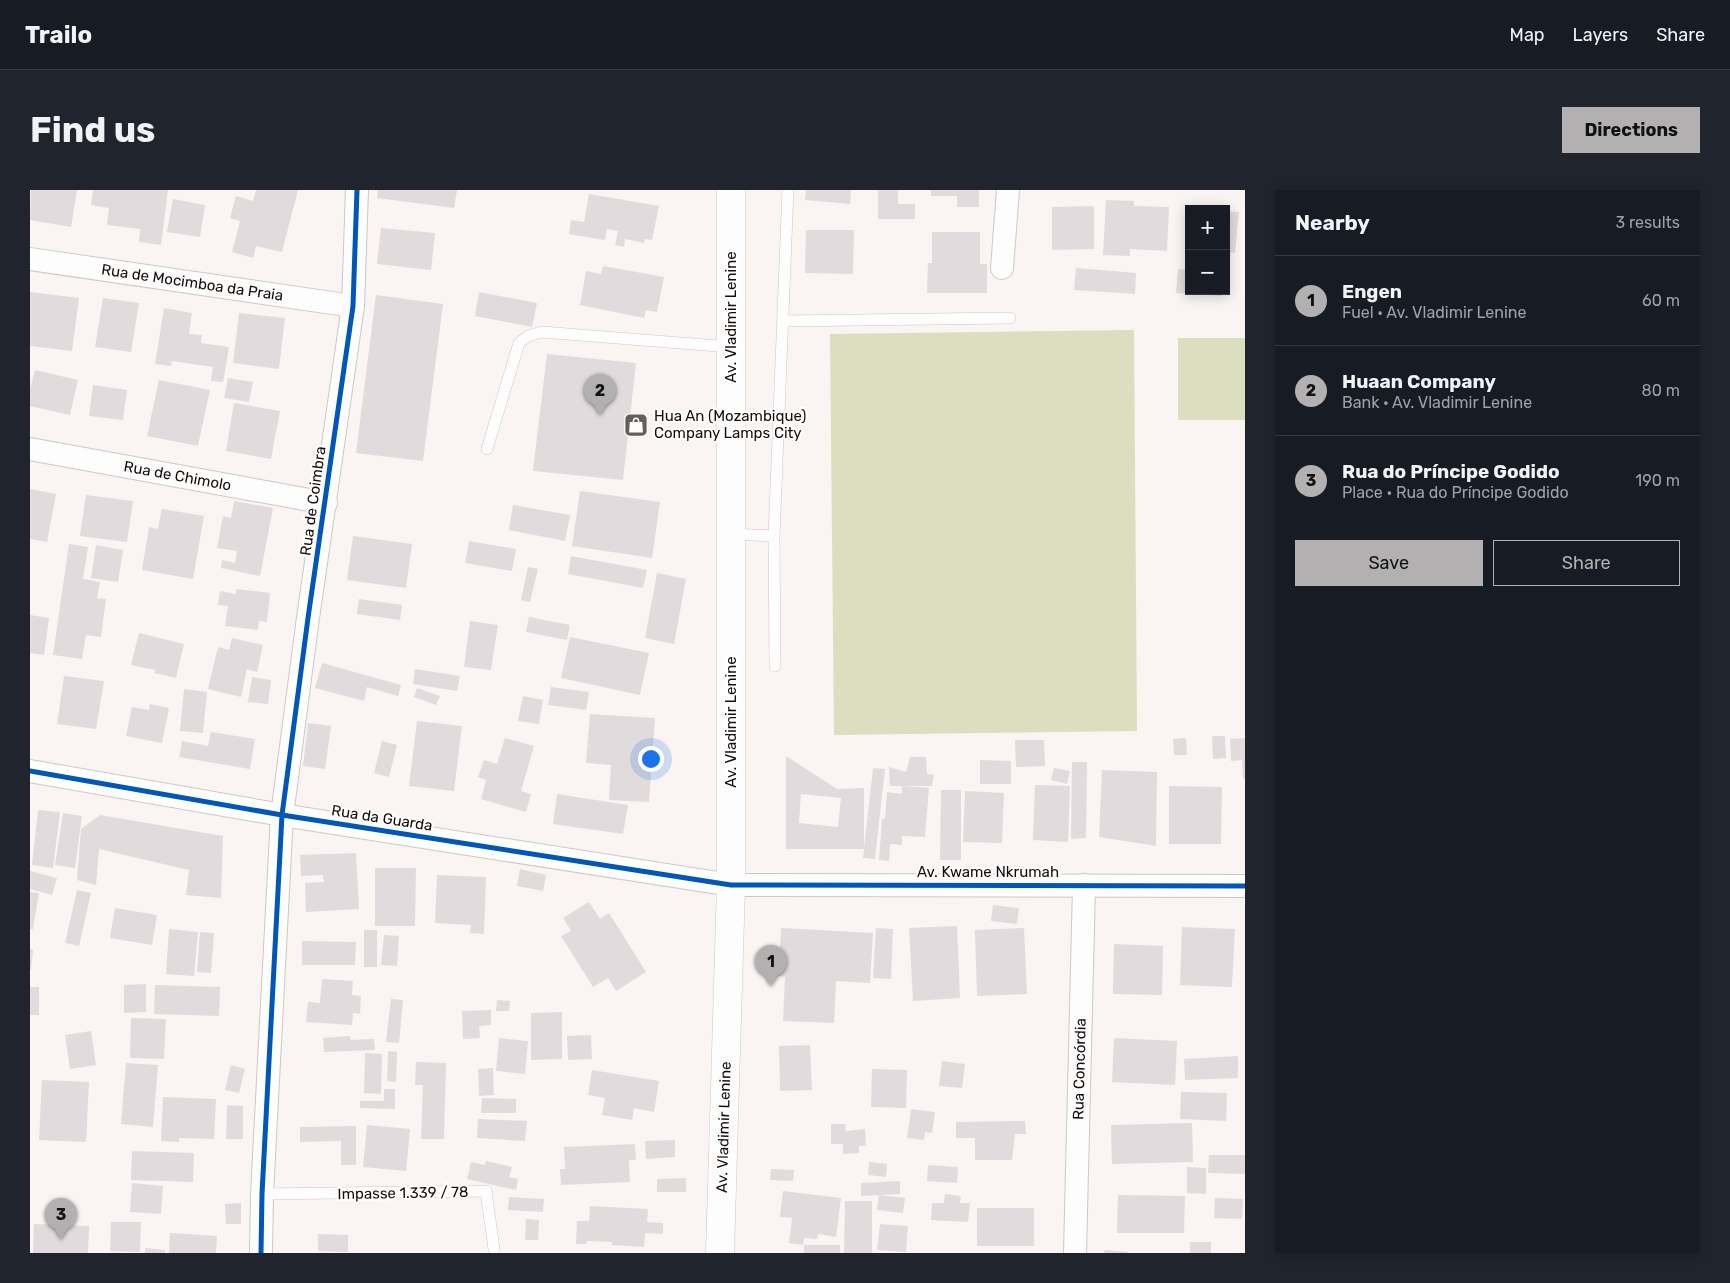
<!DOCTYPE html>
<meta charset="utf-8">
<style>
body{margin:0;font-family:Rubik,sans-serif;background:#20242c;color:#f1f3f6}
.controls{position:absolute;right:15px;top:15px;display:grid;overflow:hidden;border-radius:0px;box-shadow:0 2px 12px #0003}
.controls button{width:45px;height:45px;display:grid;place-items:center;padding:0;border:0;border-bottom:1px solid #363941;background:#171b24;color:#f1f3f6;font:25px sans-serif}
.you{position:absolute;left:620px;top:568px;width:18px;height:18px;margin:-12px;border:4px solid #fff;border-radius:50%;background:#1a73e8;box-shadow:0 0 0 8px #1a73e833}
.badge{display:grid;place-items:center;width:32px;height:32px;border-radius:50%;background:#b2b0b0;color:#111;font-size:16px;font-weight:700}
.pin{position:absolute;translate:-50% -41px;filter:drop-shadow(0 1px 2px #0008)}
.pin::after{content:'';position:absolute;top:26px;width:18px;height:15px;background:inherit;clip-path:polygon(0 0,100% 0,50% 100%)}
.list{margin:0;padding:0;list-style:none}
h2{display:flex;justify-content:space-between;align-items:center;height:65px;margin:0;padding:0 20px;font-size:21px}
h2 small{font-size:16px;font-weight:400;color:#9ea1a6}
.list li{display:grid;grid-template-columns:32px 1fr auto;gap:15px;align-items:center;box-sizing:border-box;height:90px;padding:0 20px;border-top:1px solid #363941}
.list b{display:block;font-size:19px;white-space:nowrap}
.list p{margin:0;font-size:16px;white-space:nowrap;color:#9ea1a6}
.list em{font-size:16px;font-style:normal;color:#9ea1a6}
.actions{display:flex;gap:10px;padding:15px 20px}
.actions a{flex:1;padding:11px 0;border:1px solid #b2b0b0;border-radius:0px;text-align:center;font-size:18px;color:#b2b0b0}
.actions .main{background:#b2b0b0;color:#111}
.map{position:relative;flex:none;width:1215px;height:1063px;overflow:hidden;border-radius:0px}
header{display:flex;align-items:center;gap:30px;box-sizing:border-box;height:70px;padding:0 25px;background:#171b24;border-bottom:1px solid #363941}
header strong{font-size:24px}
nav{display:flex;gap:28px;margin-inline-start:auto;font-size:18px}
.intro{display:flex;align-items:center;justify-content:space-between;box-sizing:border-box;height:120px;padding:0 30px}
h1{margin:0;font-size:35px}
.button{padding:12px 22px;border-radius:0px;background:#b2b0b0;color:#111;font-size:18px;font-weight:700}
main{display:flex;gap:30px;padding:0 30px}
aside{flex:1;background:#171b24;border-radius:0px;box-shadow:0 2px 12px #0003}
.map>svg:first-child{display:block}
.green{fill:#dbdebf}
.building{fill:#e2dbdd;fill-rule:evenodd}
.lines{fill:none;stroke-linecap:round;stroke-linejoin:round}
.service-casing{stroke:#cfc7c4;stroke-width:12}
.minor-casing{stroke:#cfc7c4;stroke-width:24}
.secondary-casing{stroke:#cfc7c4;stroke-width:29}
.service{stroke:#fefdfd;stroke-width:11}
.minor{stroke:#fefdfd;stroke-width:22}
.secondary{stroke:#fefdfd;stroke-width:28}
.cycleway-casing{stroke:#fff;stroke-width:8}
.cycleway{stroke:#0057b8;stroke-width:5}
.labels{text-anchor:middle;stroke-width:4.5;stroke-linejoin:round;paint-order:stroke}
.street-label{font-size:15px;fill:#150d09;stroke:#fff}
.poi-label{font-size:15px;fill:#150d09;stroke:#fff;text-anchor:start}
</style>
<header>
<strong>Trailo</strong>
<nav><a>Map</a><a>Layers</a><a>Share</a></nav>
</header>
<div class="intro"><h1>Find us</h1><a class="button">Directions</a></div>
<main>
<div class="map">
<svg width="1215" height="1063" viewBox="0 0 1215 1063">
<rect width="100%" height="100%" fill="#faf4f2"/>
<!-- green -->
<path class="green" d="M1104,140L1107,541L804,545L800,144Z
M1148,148H1215V230H1148Z"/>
<!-- building -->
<path class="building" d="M1,0H47L41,37L0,30Z
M63,0H138L131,55L109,52L110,39L77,35L79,18L61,15Z
M226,0H268L252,62L226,56L223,68L202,62L210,31L200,28L206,6L223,11Z
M348,0H427L424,18L347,8Z
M776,0H821L820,14L775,10Z
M848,0H868V14H885V29H848Z
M901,0H949V17H927V6H901Z
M559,4L629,16L622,50L615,49L614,53L595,49L594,57L585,55L588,41L577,39L575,50L539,44L541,30L554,32Z
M143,9L175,15L170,47L137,42Z
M1076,10L1104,11V16L1139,17L1137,61L1100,59V66L1073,65Z
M1064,16V59L1022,60V17Z
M1196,21L1209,22L1205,63L1196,62Z
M351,38L405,43L401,80L347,74Z
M776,40H824L823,84L775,83Z
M902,42H950V74H957V103H897L898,73H902Z
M1157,42H1159V59L1156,58Z
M573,76L634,87L627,122L616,120L614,128L550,115L556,81L571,84Z
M1046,78L1106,83L1105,104L1044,100Z
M1148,79L1159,80V101H1192V106L1146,103Z
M0,102L49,108L42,161L0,156Z
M449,102L507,113L502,137L445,126Z
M346,105L413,114L393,271L326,263Z
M73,108L109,113L101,162L65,157Z
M134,118L162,123L159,144L172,145L171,153L199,157L193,192L181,191L183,177L142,171L141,176L125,174Z
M209,123L255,128L249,179L203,173Z
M517,164L606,173L593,290L503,281Z
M5,180L48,190L40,225L0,216V199Z
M198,188L223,192L219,212L194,208Z
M129,190L180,200L168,256L117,246Z
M63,195L97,200L93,230L59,226Z
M204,213L250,221L241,269L196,261Z
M0,299L26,304L17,352L0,349Z
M550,301L630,312L622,368L542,356Z
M56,305L103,311L97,352L50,346Z
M204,311L243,318L230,386L191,378L192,370L205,373L207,361L187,358L193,326L201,328Z
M483,315L540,325L535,351L479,340Z
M132,319L174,326L163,389L112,380L119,337L128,339Z
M323,346L382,354L376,398L317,390Z
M439,351L486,359L482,381L435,373Z
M39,354L58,357L53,389L70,392L67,408L76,409L71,447L56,445L52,469L23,465Z
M66,355L93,360L88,392L61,388Z
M541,366L617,380L613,398L538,384Z
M498,377L508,379L500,412L491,410Z
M627,383L656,389L644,454L615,448Z
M206,399L240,403L237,432L229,431L228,440L195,436L198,416L188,415L190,401L206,404Z
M329,409L372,415L370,430L327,424Z
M0,425L19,428L14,465L0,463Z
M499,427L540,435L537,450L496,442Z
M440,431L468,435L461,480L434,477Z
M109,443L154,454L146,488L124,483L125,480L101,475Z
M540,447L619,463L610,505L531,488Z
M202,448L233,455L227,482L217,479L211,507L178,499L188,457L199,460Z
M292,473L371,495L368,506L337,497L334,511L285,498Z
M385,479L430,486L427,501L383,494Z
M34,486L74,491L66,539L27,534Z
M222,487L241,490L238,514L218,512Z
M521,497L559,502L556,520L518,515Z
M387,498L410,506L406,515L384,507Z
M154,499L177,502L173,543L150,541Z
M493,506L513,510L509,534L488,531Z
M120,514L139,518L132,553L96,546L102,517L119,520Z
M560,524L625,528L619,612L579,610L581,575L556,573Z
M387,531L432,536L424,601L379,596Z
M278,533L301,536L295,579L273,576Z
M181,542L225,549L220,579L149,567L152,551L178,556Z
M1182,546H1195L1196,568L1183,569Z
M475,548L504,556L491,601L501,604L496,622L451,609L456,590L448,587L454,570L467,574Z
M1156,548L1157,565H1144L1143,549Z
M1215,548V589H1213L1212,570L1201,571L1200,549Z
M985,550H1014L1015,576L986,577Z
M352,551L367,555L359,587L344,583Z
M756,566L807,599L834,598V659H756ZM771,604L811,608L808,637L769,633Z
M880,567H896L897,584L904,585L902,596H860L859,577L876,582Z
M950,570L981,571V594H950Z
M1042,572H1057L1056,648L1041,649Z
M843,578L855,579L845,669L833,668Z
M1024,578L1040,581L1037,594L1021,590Z
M1072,580L1127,582L1126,656L1069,647Z
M1005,595L1040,596L1038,652L1003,650Z
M872,596L899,598L895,647L872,646V655L860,654L859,671L849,670L852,629H855L857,602L872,604Z
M1139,596L1192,597L1191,654H1139Z
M911,600H931V670H910Z
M935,601L974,603L972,653L933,652Z
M527,604L598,615L593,644L523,634Z
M8,620L30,622L23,678L2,675Z
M33,623L52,626L45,678L25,675Z
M70,625L193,646L191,708L156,705L159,680L69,659L66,695L47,690L51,639Z
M326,663L329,719L276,722L275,693L294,692L293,685L271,686L270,665Z
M345,678H386L385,736H345Z
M490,679L516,685L513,701L487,696Z
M0,681L27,688L22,705L0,699Z
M407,685L456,687L454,744L440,743L441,735L405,733Z
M47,700L61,703L49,756L35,753Z
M0,702L9,703L3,739H0Z
M559,712L570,729L579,723L616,782L586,801L578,788L563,797L531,746L541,741L533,728Z
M963,715L989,718L987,734L961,731Z
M85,718L127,725L122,755L80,748Z
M927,736L930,808L883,811L879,738Z
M1152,737L1205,739L1202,797L1150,795Z
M751,738L843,743L840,793L806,791L804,833L753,831L755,787L749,786Z
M846,738L863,739L861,789L843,788Z
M994,738L997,804L947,806L945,740Z
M139,739L168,742L164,786L136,784Z
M334,740H347V777H334Z
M170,742L184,743L181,783L167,782Z
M354,745L369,746L367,776L351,775Z
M272,751L326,752L325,775H272Z
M1084,754L1133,756L1132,805L1083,804Z
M0,759L3,760L1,780H0Z
M292,789L323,791L322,805L331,806L330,824L323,823L322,835L276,832L278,812L290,813Z
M116,794V822L94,823V795Z
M125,795L190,797L189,826L124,824Z
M0,797H9V825H0Z
M361,809L373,810L369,853L356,852Z
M467,810L480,811L479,821H466Z
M461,820V835L449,836L450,848L433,849L432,821Z
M532,822V869L501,870V823Z
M101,828L136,829L134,869L100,868Z
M61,841L66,875L40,879L35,845Z
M561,845L562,869L538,870L537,846Z
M320,846L321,850L344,849L345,860L294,862L293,848Z
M469,848L498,851L495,884L466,881Z
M1084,848L1147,851L1145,895L1082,892Z
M780,855L782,900L750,901L749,856Z
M358,861L367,862L366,892L357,891Z
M335,863L352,864L351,904L334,903Z
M1208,866V888L1155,890L1154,869Z
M912,871L935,874L932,898L909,896Z
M386,872L416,873L414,949H391L393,895H385Z
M96,873L128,875L123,937L91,934Z
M201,875L215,879L209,903L195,900Z
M463,878L464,905L449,906L448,879Z
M842,879L877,880L876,918L841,917Z
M562,880L629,891L624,922L604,918L602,930L572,925L575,908L558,905Z
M12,890L59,892L56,952L9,950Z
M354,899H365V919L330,918V911H354Z
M1151,902L1197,903L1196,931L1150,929Z
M133,907L186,909L184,949L149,948V952L131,951Z
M452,908L486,909V923H451Z
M197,915L213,916V949H196Z
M881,919L905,922L902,943L895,942L894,950L877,948Z
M448,929L497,931L495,951L447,948Z
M995,931L996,944H985L982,970H945V948H926V932Z
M1162,933L1163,972L1082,974L1081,935Z
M801,934H815L816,941L835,939L836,956H829V963L813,964V954H801Z
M337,935L380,939L376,981L333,977Z
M326,936V975H311V951L270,952V937Z
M645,950V967L616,969L615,951Z
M605,954L606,970H599L600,992L531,995L530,979H535L534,957Z
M102,961L164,963L163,992L101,990Z
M1179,965H1215V984L1178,983Z
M456,971L482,977L479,987L488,989L486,1000L437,989L441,972L455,975Z
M839,972L857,974L856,987L838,985Z
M898,975L928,977L927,993L897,991Z
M1157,977L1176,978V1004L1157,1003Z
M741,979L764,980L763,991L740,990Z
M656,988V1002H627V989Z
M870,991V1004L831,1006V993Z
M102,993L133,996L131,1024L100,1022Z
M753,1001L811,1008L806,1047L788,1044L787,1049L774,1048L773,1055L759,1053L762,1028L750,1027Z
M915,1004L931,1006L930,1013H940L938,1032L901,1030L902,1013H914Z
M849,1005L875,1008L873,1023L847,1020Z
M1088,1005L1155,1006L1154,1043H1087Z
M479,1007L514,1009L513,1022L478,1020Z
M1185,1008L1213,1009L1212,1029L1184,1028Z
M815,1011H842V1063H814Z
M211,1013V1034H196L195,1014Z
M560,1016L618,1019L617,1032L633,1033V1044L615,1043L614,1057L582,1055V1052L557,1051L556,1054H546L547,1031H559Z
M947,1018H1004V1056H947Z
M496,1029L509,1030L508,1050H495Z
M81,1032H111L110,1062L80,1061Z
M4,1034L59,1036L58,1063H3Z
M850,1034L878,1036L876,1062L847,1060Z
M140,1043L187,1046L186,1063H139Z
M288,1044L318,1045V1062L288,1061Z
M1160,1052H1181V1063H1160Z
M774,1055H810V1063H774Z
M115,1058L135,1060V1063H115Z
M1075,1060L1099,1062L1098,1063H1074Z"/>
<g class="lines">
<!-- service casing -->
<g class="service-casing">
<path id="service" d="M753,131L980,128
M457,259L489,153L498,146L512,142L701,157
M701,344L744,346
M745,476L744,346L758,0
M232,1004L456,1001L464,1059"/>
</g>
<!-- minor casing -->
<g class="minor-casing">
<g id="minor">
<path id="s1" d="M0,69L323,116"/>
<path d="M972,78L978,0"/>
<path id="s2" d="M0,259L296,313"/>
<path d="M0,581L252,625L701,695L1215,696"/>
<path d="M231,1063L232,1004L252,625L278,428L323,116L327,0"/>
<path id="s3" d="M1045,1063L1054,695"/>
</g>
</g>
<!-- secondary casing -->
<g class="secondary-casing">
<g id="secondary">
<path id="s4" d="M690,1063L701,695V0"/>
</g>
</g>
<!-- service -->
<use href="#service" class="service"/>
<!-- minor -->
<use href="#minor" class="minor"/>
<!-- secondary -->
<use href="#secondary" class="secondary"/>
<!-- cycleway casing -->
<g class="cycleway-casing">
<path id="cycleway" d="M0,581L252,625L701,695L1215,696
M231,1063L232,1004L252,625L278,428L323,116L327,0"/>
</g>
<!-- cycleway -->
<use href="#cycleway" class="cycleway"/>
</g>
<!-- icons -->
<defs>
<g id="shop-square" transform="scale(1.25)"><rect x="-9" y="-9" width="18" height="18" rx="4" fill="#655e5b" stroke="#fff"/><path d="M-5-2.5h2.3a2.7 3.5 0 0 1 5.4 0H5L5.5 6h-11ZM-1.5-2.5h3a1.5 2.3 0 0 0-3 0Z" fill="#fff"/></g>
</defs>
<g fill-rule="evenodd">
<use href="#shop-square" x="606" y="235"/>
</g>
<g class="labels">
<!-- street labels -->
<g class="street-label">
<text dy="5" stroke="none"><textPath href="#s1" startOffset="164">Rua de Mocimboa da Praia</textPath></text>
<text transform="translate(701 127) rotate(-90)" y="5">Av. Vladimir Lenine</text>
<text dy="5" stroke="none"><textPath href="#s2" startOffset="150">Rua de Chimolo</textPath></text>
<text transform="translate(283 311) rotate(-82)" y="5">Rua de Coimbra</text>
<text transform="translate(701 532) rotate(-90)" y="5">Av. Vladimir Lenine</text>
<text transform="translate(352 628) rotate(9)" y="5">Rua da Guarda</text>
<text x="958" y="687">Av. Kwame Nkrumah</text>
<text dy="5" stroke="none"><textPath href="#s3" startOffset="184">Rua Concórdia</textPath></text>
<text dy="5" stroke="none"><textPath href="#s4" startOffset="126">Av. Vladimir Lenine</textPath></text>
<text transform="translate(373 1003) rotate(-1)" y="5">Impasse 1.339 / 78</text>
</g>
<!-- poi labels -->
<g class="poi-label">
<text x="624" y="231">Hua An (Mozambique)<tspan x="624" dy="17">Company Lamps City</tspan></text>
</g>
</g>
</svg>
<div class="controls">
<button>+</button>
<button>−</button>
</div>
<div class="you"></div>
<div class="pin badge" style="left:741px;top:796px">1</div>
<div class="pin badge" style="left:570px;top:225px">2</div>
<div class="pin badge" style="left:31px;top:1049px">3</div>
</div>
<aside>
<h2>Nearby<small>3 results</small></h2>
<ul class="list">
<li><span class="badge">1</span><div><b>Engen</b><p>Fuel · Av. Vladimir Lenine</p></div><em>60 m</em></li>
<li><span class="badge">2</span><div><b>Huaan Company</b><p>Bank · Av. Vladimir Lenine</p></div><em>80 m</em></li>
<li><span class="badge">3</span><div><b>Rua do Príncipe Godido</b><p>Place · Rua do Príncipe Godido</p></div><em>190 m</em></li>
</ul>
<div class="actions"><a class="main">Save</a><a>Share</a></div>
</aside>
</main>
